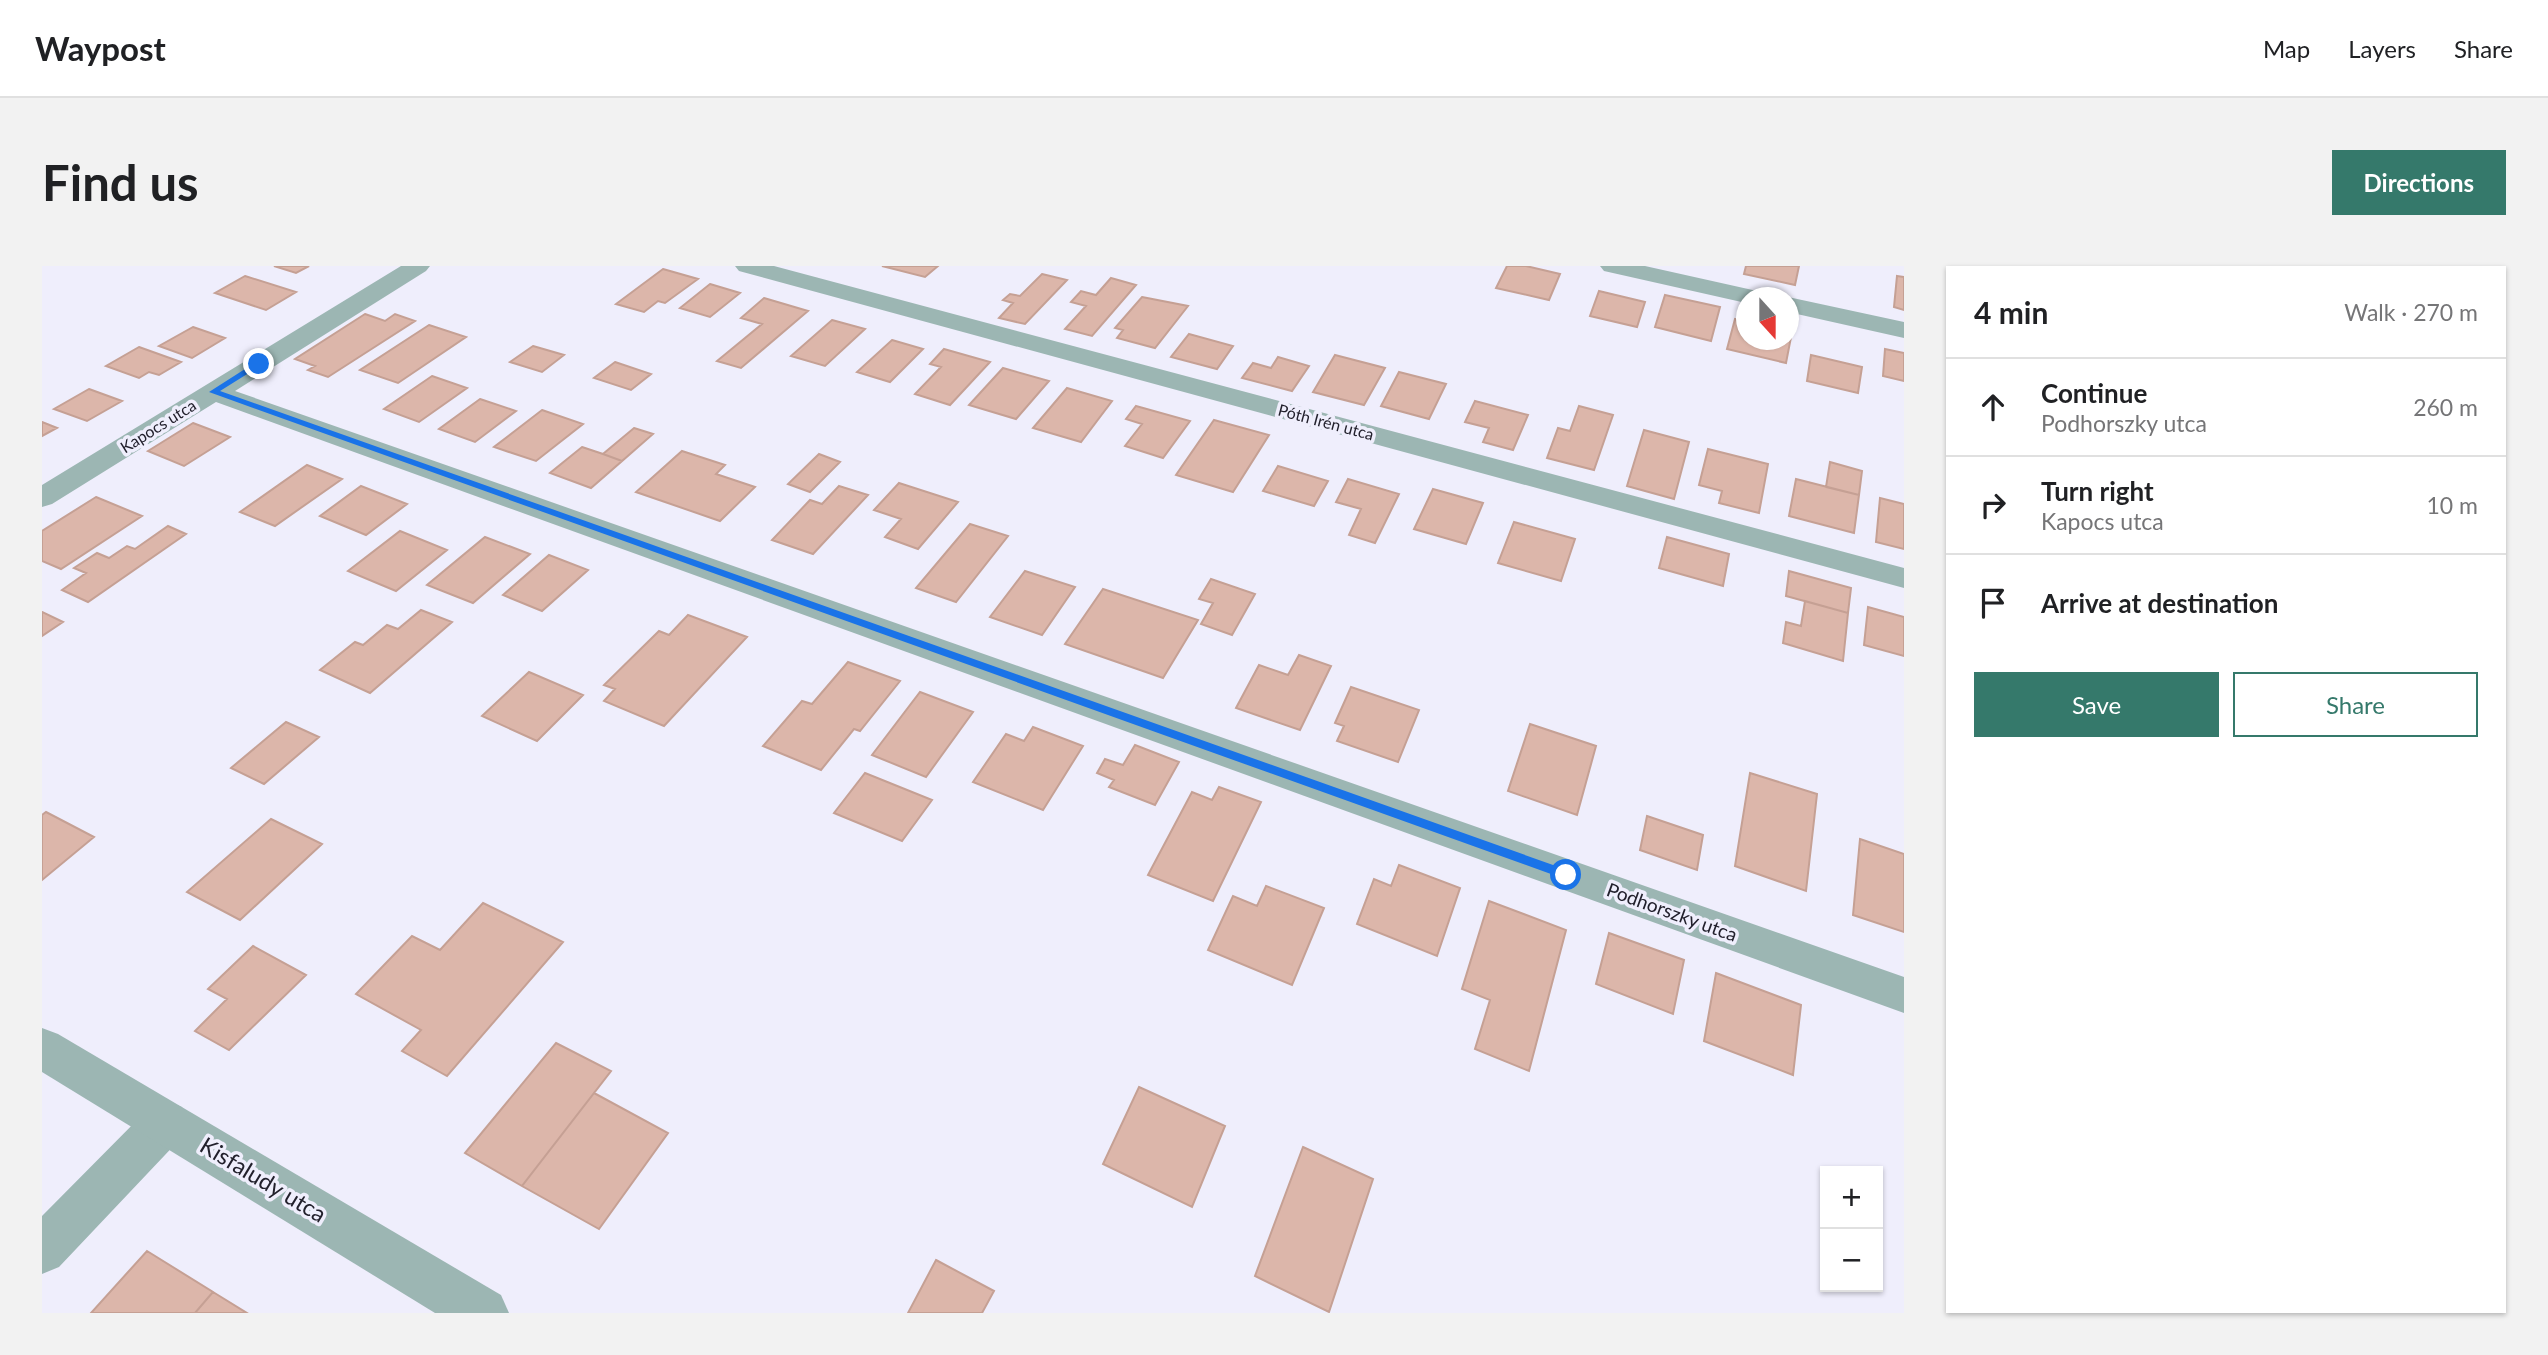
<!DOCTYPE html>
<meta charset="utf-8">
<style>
body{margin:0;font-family:Lato,sans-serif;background:#f2f2f2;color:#202124}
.controls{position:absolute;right:21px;bottom:21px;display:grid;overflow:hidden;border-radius:0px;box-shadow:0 2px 5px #0004}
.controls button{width:63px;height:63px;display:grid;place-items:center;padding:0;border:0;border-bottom:2px solid #e0e0e0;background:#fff;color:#202124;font:35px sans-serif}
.compass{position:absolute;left:1694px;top:21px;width:63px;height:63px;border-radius:50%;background:#fff;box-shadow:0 2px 5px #0004;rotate:159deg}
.stop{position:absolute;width:21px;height:21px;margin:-16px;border:5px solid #1a73e8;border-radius:50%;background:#fff}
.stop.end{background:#1a73e8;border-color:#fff;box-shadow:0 2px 7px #0008}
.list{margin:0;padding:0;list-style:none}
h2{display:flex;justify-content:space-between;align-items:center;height:91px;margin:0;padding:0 28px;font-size:30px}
h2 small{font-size:23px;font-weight:400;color:#757577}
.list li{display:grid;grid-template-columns:46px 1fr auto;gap:21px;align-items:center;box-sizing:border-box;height:98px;padding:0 28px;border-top:2px solid #e0e0e0}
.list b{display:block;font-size:26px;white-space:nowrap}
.list p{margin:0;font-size:23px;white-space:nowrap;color:#757577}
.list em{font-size:23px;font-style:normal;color:#757577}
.actions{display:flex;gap:14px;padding:21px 28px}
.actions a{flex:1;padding:16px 0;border:2px solid #35796b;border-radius:0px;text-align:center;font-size:24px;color:#35796b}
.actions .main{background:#35796b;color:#fff}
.icon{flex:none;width:38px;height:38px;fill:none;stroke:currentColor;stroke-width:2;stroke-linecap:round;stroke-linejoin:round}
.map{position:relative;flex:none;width:1862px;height:1047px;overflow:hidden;border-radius:0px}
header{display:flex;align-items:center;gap:42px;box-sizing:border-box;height:98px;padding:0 35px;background:#fff;border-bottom:2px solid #e0e0e0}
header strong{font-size:33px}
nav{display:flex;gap:38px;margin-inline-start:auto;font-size:24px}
.intro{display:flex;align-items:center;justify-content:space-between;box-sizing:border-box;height:168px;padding:0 42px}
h1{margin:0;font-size:49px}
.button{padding:18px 32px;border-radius:0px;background:#35796b;color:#fff;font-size:24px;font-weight:700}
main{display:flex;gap:42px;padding:0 42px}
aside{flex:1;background:#fff;border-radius:0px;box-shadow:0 2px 5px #0004}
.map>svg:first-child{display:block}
.building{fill:#dcb6aa;stroke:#c5a094;stroke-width:2}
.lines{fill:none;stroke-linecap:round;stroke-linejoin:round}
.minor{fill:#9cb6b3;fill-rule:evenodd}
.tertiary{fill:#9cb6b3;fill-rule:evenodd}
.route{fill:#1a73e8}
.labels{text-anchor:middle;stroke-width:7;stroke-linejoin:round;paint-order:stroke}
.far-street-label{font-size:16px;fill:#22202c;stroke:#efeefc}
.street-label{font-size:19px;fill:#22202c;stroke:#efeefc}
.near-street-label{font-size:23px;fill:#22202c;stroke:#efeefc}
</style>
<header>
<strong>Waypost</strong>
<nav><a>Map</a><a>Layers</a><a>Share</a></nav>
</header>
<div class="intro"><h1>Find us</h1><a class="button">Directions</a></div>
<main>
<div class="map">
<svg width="1862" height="1047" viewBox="0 0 1862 1047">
<rect width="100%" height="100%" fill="#efeefc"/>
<!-- building -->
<path class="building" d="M232,0H267L254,7Z
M840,0H896L883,11Z
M1465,0H1484L1518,8L1507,34L1454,22Z
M1704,0H1757L1753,19L1702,8Z
M621,3L656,13L623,37L616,35L602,46L574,38Z
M1000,8L1025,14L983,58L957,52L971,37L961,34L968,28L978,30Z
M203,10L254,26L224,44L173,27Z
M1855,10L1862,11V44L1852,41Z
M1069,12L1094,19L1050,70L1023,63L1044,40L1029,36L1039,25L1054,29Z
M668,18L698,27L668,51L638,42Z
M1557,25L1603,36L1595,61L1548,50Z
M1623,29L1678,41L1669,75L1613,61Z
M1100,31L1146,40L1113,82L1075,72L1081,64L1073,62Z
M722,32L766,45L699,102L675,95L720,58L699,52Z
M323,48L343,55L353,48L373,55L286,111L266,104L273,100L253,93Z
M1693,53L1704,56V74H1746V65L1750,66L1744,97L1685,83Z
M790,54L823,63L783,100L749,90Z
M387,59L424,71L356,117L318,104Z
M151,61L183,72L150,92L117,80Z
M1147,68L1191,80L1175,103L1129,91Z
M850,74L881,83L848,116L815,106Z
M491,80L522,89L500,106L468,96Z
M97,81L139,96L117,109L107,106L97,112L64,100Z
M902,83L948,96L908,139L873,128L899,101L888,98Z
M1843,83L1862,87V115L1841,110Z
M1293,89L1343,102L1322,139L1271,126Z
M1769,89L1820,101L1816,127L1765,115Z
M1236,91L1267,100L1250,125L1200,112L1211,97L1229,102Z
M573,96L609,108L589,124L552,112Z
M961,102L1007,115L974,153L927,139Z
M1357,106L1404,118L1387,153L1339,140Z
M390,110L425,122L377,156L342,143Z
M1025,122L1070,135L1039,176L991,162Z
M47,123L80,135L45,155L12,143Z
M438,133L474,145L433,176L397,163Z
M1433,135L1486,149L1471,184L1441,176L1447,162L1423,156Z
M1094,140L1148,155L1121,192L1083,180L1100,158L1084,153Z
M1537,140L1571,149L1552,204L1505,192L1516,162L1528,165Z
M500,144L541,158L494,195L452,181Z
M1172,154L1227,169L1191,226L1134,209Z
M0,156L15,162L0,170Z
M151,157L188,171L142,200L106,185Z
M592,162L611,168L580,195L561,188Z
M1602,164L1647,176L1632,233L1585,220Z
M540,181L561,188L580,195L549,222L508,207Z
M1666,183L1726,198L1717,247L1677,237L1680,225L1657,219Z
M640,185L683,199L674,208L713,221L678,255L594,226Z
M777,188L798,196L768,226L746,218Z
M1788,196L1820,205L1817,229L1784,221Z
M265,199L300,213L233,260L198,246Z
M1236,200L1286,215L1272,240L1221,225Z
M1306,213L1357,228L1333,277L1307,269L1319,243L1294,236Z
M1754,213L1817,229L1812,267L1747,250Z
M857,217L916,236L876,283L843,271L859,253L832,244Z
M319,220L365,238L324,269L278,250Z
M797,220L826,229L771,288L730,274L768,234L780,238Z
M1391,223L1441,237L1424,278L1372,263Z
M54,231L100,250L19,303L0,295V265Z
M1838,232L1862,238V283L1834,276Z
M1472,256L1533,273L1519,315L1456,297Z
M928,258L966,270L914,336L874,322Z
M126,260L144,268L46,336L20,324L44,307L32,302L55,287L67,292L85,280L93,283Z
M358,265L405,284L354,325L306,305Z
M443,271L488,288L431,337L385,319Z
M1625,271L1687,288L1681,320L1617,302Z
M507,289L546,304L500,345L461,329Z
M983,305L1033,321L1000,369L948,351Z
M1747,305L1809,322L1806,347L1744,330Z
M1169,313L1213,328L1190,369L1159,358L1171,337L1157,333Z
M1061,323L1156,354L1121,412L1023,378Z
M1763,335L1806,347L1801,395L1741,377L1744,356L1759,360Z
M1826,341L1862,351V390L1822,379Z
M379,344L410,356L328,427L278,404L313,376L321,379L345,359L356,363Z
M0,346L21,356L0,370Z
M646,349L705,371L622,460L562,435L573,423L562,419L617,365L627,369Z
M1257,389L1289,400L1258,464L1194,442L1217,399L1246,409Z
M806,396L858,415L818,465L812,463L779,504L721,480L760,435L770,438Z
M487,406L541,429L495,475L440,450Z
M1309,421L1377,444L1356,496L1295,475L1302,460L1293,457Z
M878,426L931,446L884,511L830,489Z
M244,456L277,471L222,518L189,502Z
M1488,458L1554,480L1535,549L1466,525Z
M991,461L1041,480L1001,544L931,516L964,468L982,475Z
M1093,479L1137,496L1113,539L1067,521L1072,514L1055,507L1063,493L1081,499Z
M823,507L890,534L860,575L792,547Z
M1708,507L1775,528L1764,625L1693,600Z
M1177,521L1219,536L1171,635L1106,609L1150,526L1170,534Z
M4,546L52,571L0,614V549Z
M1605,550L1661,569L1655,604L1598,584Z
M229,553L280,578L198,654L145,626Z
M1818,573L1862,588V666L1811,649Z
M1357,599L1418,622L1395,690L1315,658L1332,613L1349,620Z
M1224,620L1282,642L1250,719L1166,684L1191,630L1215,640Z
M1447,635L1524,664L1487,805L1433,783L1448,734L1420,723Z
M441,637L521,676L405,810L360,785L379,764L314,728L370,670L398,684Z
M1567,667L1642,694L1631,748L1554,718Z
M211,680L264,709L187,784L153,765L185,733L166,723Z
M1674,707L1759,739L1751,809L1662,775Z
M514,777L569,805L480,920L423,887Z
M1097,821L1183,860L1150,941L1061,898Z
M552,827L626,867L557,963L480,920Z
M1261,881L1331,913L1287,1046L1213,1010Z
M105,985L171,1026L153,1047H49Z
M894,994L952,1025L940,1047H866Z
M171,1026L205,1047H153Z"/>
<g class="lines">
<!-- minor -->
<path class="minor" d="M359,0H388L384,5L193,125L1862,711V747L174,136L10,238L0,241V219Z
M693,0H732L1862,302V322L697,5Z
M1558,0H1603L1724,27L1727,32H1704V37L1562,5Z
M1746,31L1862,56V72L1746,46V32H1742Z
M124,835L140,841L146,856L140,871L17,1001L0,1008V950L108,841Z"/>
<!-- tertiary -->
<path class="tertiary" d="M0,762L16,768L459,1029L467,1047H393L0,806Z"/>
</g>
<!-- route -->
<path class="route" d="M214,96L221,98L178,125L1528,605L1530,609L1524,614L1520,612L167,126Z"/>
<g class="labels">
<!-- far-street labels -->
<g class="far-street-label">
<text transform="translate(1284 156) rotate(15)" y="6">Póth Irén utca</text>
<text transform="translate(116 160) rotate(-32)" y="6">Kapocs utca</text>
</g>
<!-- street labels -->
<g class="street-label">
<text transform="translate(1630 646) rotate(20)" y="7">Podhorszky utca</text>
</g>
<!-- near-street labels -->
<g class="near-street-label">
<text transform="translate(221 914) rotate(31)" y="8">Kisfaludy utca</text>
</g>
</g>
</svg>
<div class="controls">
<button>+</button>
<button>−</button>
</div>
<svg class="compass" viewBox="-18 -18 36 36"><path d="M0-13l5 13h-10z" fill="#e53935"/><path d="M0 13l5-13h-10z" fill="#757577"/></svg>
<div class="stop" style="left:1524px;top:609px"></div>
<div class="stop end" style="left:217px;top:98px"></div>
</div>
<aside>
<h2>4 min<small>Walk · 270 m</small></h2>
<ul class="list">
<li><svg class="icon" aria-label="ahead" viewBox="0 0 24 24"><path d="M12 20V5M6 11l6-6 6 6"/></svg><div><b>Continue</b><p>Podhorszky utca</p></div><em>260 m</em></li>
<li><svg class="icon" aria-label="right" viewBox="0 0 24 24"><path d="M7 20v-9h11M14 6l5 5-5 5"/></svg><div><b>Turn right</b><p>Kapocs utca</p></div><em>10 m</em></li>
<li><svg class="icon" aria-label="arrive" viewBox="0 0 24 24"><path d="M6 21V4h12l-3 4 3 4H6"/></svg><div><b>Arrive at destination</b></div></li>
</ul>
<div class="actions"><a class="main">Save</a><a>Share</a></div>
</aside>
</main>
